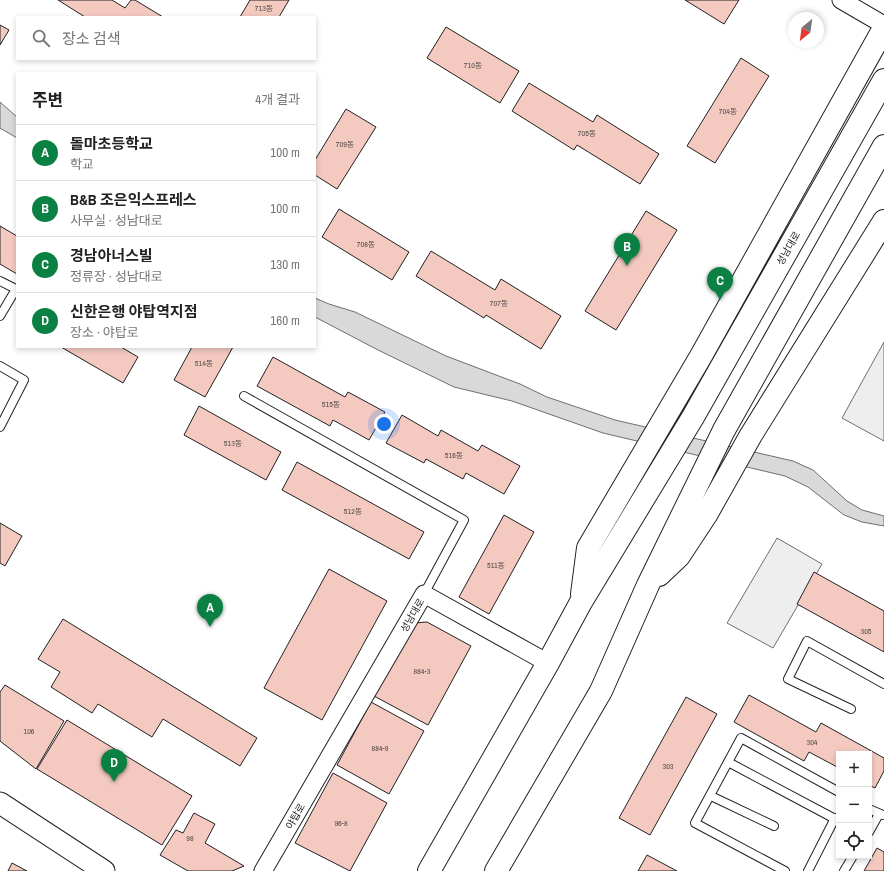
<!DOCTYPE html>
<html lang="ko">
<meta charset="utf-8">
<style>
body{margin:0;font-family:"Archivo Narrow","Noto Sans KR",sans-serif;background:#f2f2f2;color:#222}
.controls{position:absolute;right:12px;bottom:12px;display:grid;overflow:hidden;border-radius:0px;box-shadow:0 2px 6px #0003}
.controls button{width:36px;height:36px;display:grid;place-items:center;padding:0;border:0;border-bottom:1px solid #e0e0e0;background:#fff;color:#222;font:20px sans-serif}
.compass{position:absolute;left:788px;top:12px;width:36px;height:36px;border-radius:50%;background:#fff;box-shadow:0 2px 6px #0003;rotate:209deg}
.you{position:absolute;left:384px;top:424px;width:14px;height:14px;margin:-10px;border:3px solid #fff;border-radius:50%;background:#1a73e8;box-shadow:0 0 0 6px #1a73e833}
.badge{display:grid;place-items:center;width:26px;height:26px;border-radius:50%;background:#0b8043;color:#fff;font-size:13px;font-weight:700}
.pin{position:absolute;translate:-50% -33px;filter:drop-shadow(0 1px 2px #0008)}
.pin::after{content:'';position:absolute;top:21px;width:14px;height:12px;background:inherit;clip-path:polygon(0 0,100% 0,50% 100%)}
.list{margin:0;padding:0;list-style:none}
h2{display:flex;justify-content:space-between;align-items:center;height:52px;margin:0;padding:0 16px;font-size:17px}
h2 small{font-size:13px;font-weight:400;color:#767676}
.list li{display:grid;grid-template-columns:26px 1fr auto;gap:12px;align-items:center;box-sizing:border-box;height:56px;padding:0 16px;border-top:1px solid #e0e0e0}
.list b{display:block;font-size:15px;white-space:nowrap}
.list p{margin:0;font-size:13px;white-space:nowrap;color:#767676}
.list em{font-size:13px;font-style:normal;color:#767676}
.icon{flex:none;width:22px;height:22px;fill:none;stroke:currentColor;stroke-width:2;stroke-linecap:round;stroke-linejoin:round}
.map{position:relative;flex:none;width:884px;height:871px;overflow:hidden}
.search{position:absolute;background:#fff;box-shadow:0 2px 6px #0003;left:16px;top:16px;width:300px;height:44px;display:flex;align-items:center;gap:10px;box-sizing:border-box;padding:0 14px;border-radius:0px;color:#767676;font-size:15px}
.panel{position:absolute;background:#fff;box-shadow:0 2px 6px #0003;left:16px;top:72px;width:300px;height:276px;border-radius:0px}
.map>svg:first-child{display:block}
.green{fill:#eee;stroke:#6f6f6f}
.water{fill:#d9d9d9;stroke:#6f6f6f}
.building{fill:#f3c9c0;stroke:#222}
.lines{fill:none;stroke-linecap:round;stroke-linejoin:round}
.service-casing{stroke:#222;stroke-width:10}
.minor-casing{stroke:#222;stroke-width:19}
.tertiary-casing{stroke:#222;stroke-width:23}
.primary-casing{stroke:#222;stroke-width:24}
.service{stroke:#fff;stroke-width:8}
.minor{stroke:#fff;stroke-width:17}
.tertiary{stroke:#fff;stroke-width:21}
.primary{stroke:#fff;stroke-width:22}
.labels{text-anchor:middle;stroke-width:3;stroke-linejoin:round;paint-order:stroke}
.number-label{font-size:8px;fill:#564c4a}
.street-label{font-size:10px;fill:#222;stroke:#fff}
</style>
<div class="map">
<svg width="884" height="871" viewBox="0 0 884 871">
<rect width="100%" height="100%" fill="#fff"/>
<!-- green -->
<path class="green" d="M884,342V441L842,418Z
M777,538L822,564L773,648L727,623Z"/>
<!-- water -->
<path class="water" d="M0,102L17,117V138L0,128Z
M315,298L329,304L355,312L446,356L520,384L547,397L615,420L793,461L813,470L847,501L862,510L884,516V526L862,522L844,515L808,487L785,476L603,433L512,401L454,387L378,350L315,317Z"/>
<!-- building -->
<path class="building" d="M58,0H112L125,8L131,0H135L163,17H85Z
M250,0H289L279,17H240Z
M685,0H739L724,24Z
M0,25L9,30L0,45Z
M446,27L519,71L500,103L427,58Z
M741,58L769,76L715,163L687,146Z
M529,83L593,122L597,115L659,154L640,184L577,145L574,150L512,111Z
M346,109L376,127L337,189L315,175V160Z
M339,209L409,252L392,280L322,237Z
M646,211L677,230L616,330L585,311Z
M0,226L17,236V274L0,264Z
M431,251L495,290L501,279L561,316L541,349L486,315L484,318L416,276Z
M61,347H121L138,357L123,383Z
M192,347H233L205,397L174,380Z
M273,357L345,397L348,392L385,412L369,440L333,420L330,426L257,386Z
M199,406L281,452L266,480L184,435Z
M402,415L438,436L441,430L478,451L482,445L520,466L504,494L466,473L463,479L426,459L424,463L386,443Z
M297,462L424,532L409,559L282,490Z
M504,515L534,532L489,614L459,597Z
M0,523L22,536L5,566L0,563Z
M329,569L387,601L322,720L264,688Z
M814,572L884,611V652L797,604Z
M63,619L257,738L240,766L163,719L152,737L98,704L92,713L51,687L60,672L38,659Z
M427,622L471,646L428,725L374,696L413,623Z
M5,685L64,721L36,769L0,741V692Z
M749,695L816,732L821,723L884,758V771L875,788L869,785V754H839V768L809,752L804,761L734,722Z
M686,697L717,714L650,835L619,818Z
M371,702L424,731L389,794L337,765Z
M67,720L192,796L162,845L37,769Z
M333,773L387,803L350,871L295,843Z
M194,813L215,824L205,843L244,866L232,871H188L160,855L176,830L183,833Z
M877,848L884,852V871H864Z
M647,855L677,871H638Z
M12,863L27,871H8Z"/>
<g class="lines">
<!-- service casing -->
<g class="service-casing">
<path id="service" d="M0,281L16,289L0,316
M0,366L24,380L0,427
M244,396L464,520L424,594
M851,709L788,679L807,641L884,684
M728,762L839,821
M711,796L774,826
M869,809L883,815
M869,832L879,814
M785,871L695,823L741,738L839,792
M808,871L835,818
M844,871L853,856"/>
</g>
<!-- minor casing -->
<g class="minor-casing">
<path id="minor" d="M841,0L884,25
M263,871L424,594L548,663"/>
</g>
<!-- tertiary casing -->
<g class="tertiary-casing">
<path id="tertiary" d="M0,803L104,871"/>
</g>
<!-- primary casing -->
<g class="primary-casing">
<path id="primary" d="M659,575L679,556L706,515L751,435L884,221
M582,594L588,548L701,356L884,28
M429,871L548,663L581,602L693,417L884,80
M496,871L601,691L648,585L724,430L884,146"/>
</g>
<!-- service -->
<use href="#service" class="service"/>
<!-- minor -->
<use href="#minor" class="minor"/>
<!-- tertiary -->
<use href="#tertiary" class="tertiary"/>
<!-- primary -->
<use href="#primary" class="primary"/>
</g>
<g class="labels">
<!-- number labels -->
<g class="number-label">
<text x="264" y="11">713동</text>
<text x="473" y="68">710동</text>
<text x="728" y="114">704동</text>
<text x="587" y="136">705동</text>
<text x="345" y="147">709동</text>
<text x="366" y="247">708동</text>
<text x="499" y="306">707동</text>
<text x="204" y="366">514동</text>
<text x="331" y="407">515동</text>
<text x="233" y="446">513동</text>
<text x="454" y="458">516동</text>
<text x="353" y="514">512동</text>
<text x="496" y="568">511동</text>
<text x="866" y="634">305</text>
<text x="422" y="674">884-3</text>
<text x="29" y="734">106</text>
<text x="812" y="745">304</text>
<text x="380" y="751">884-9</text>
<text x="668" y="769">303</text>
<text x="341" y="826">96-8</text>
<text x="190" y="841">98</text>
</g>
<!-- street labels -->
<g class="street-label">
<text transform="translate(788 248) rotate(-60)" y="4">성남대로</text>
<text transform="translate(412 615) rotate(-60)" y="4">성남대로</text>
<text transform="translate(295 816) rotate(-60)" y="4">야탑로</text>
</g>
</g>
</svg>
<div class="controls">
<button>+</button>
<button>−</button>
<button><svg class="icon" aria-label="locate" viewBox="0 0 24 24"><circle cx="12" cy="12" r="6"/><path d="M12 2v4M12 18v4M2 12h4M18 12h4"/></svg></button>
</div>
<svg class="compass" viewBox="-18 -18 36 36"><path d="M0-13l5 13h-10z" fill="#e53935"/><path d="M0 13l5-13h-10z" fill="#767676"/></svg>
<div class="you"></div>
<div class="pin badge" style="left:210px;top:627px">A</div>
<div class="pin badge" style="left:627px;top:266px">B</div>
<div class="pin badge" style="left:720px;top:300px">C</div>
<div class="pin badge" style="left:114px;top:782px">D</div>
<div class="search"><svg class="icon" aria-label="search" viewBox="0 0 24 24"><circle cx="10" cy="10" r="6"/><path d="M15 15l6 6"/></svg>장소 검색</div>
<section class="panel">
<h2>주변<small>4개 결과</small></h2>
<ul class="list">
<li><span class="badge">A</span><div><b>돌마초등학교</b><p>학교</p></div><em>100 m</em></li>
<li><span class="badge">B</span><div><b>B&amp;B 조은익스프레스</b><p>사무실 · 성남대로</p></div><em>100 m</em></li>
<li><span class="badge">C</span><div><b>경남아너스빌</b><p>정류장 · 성남대로</p></div><em>130 m</em></li>
<li><span class="badge">D</span><div><b>신한은행 야탑역지점</b><p>장소 · 야탑로</p></div><em>160 m</em></li>
</ul>
</section>
</div>
